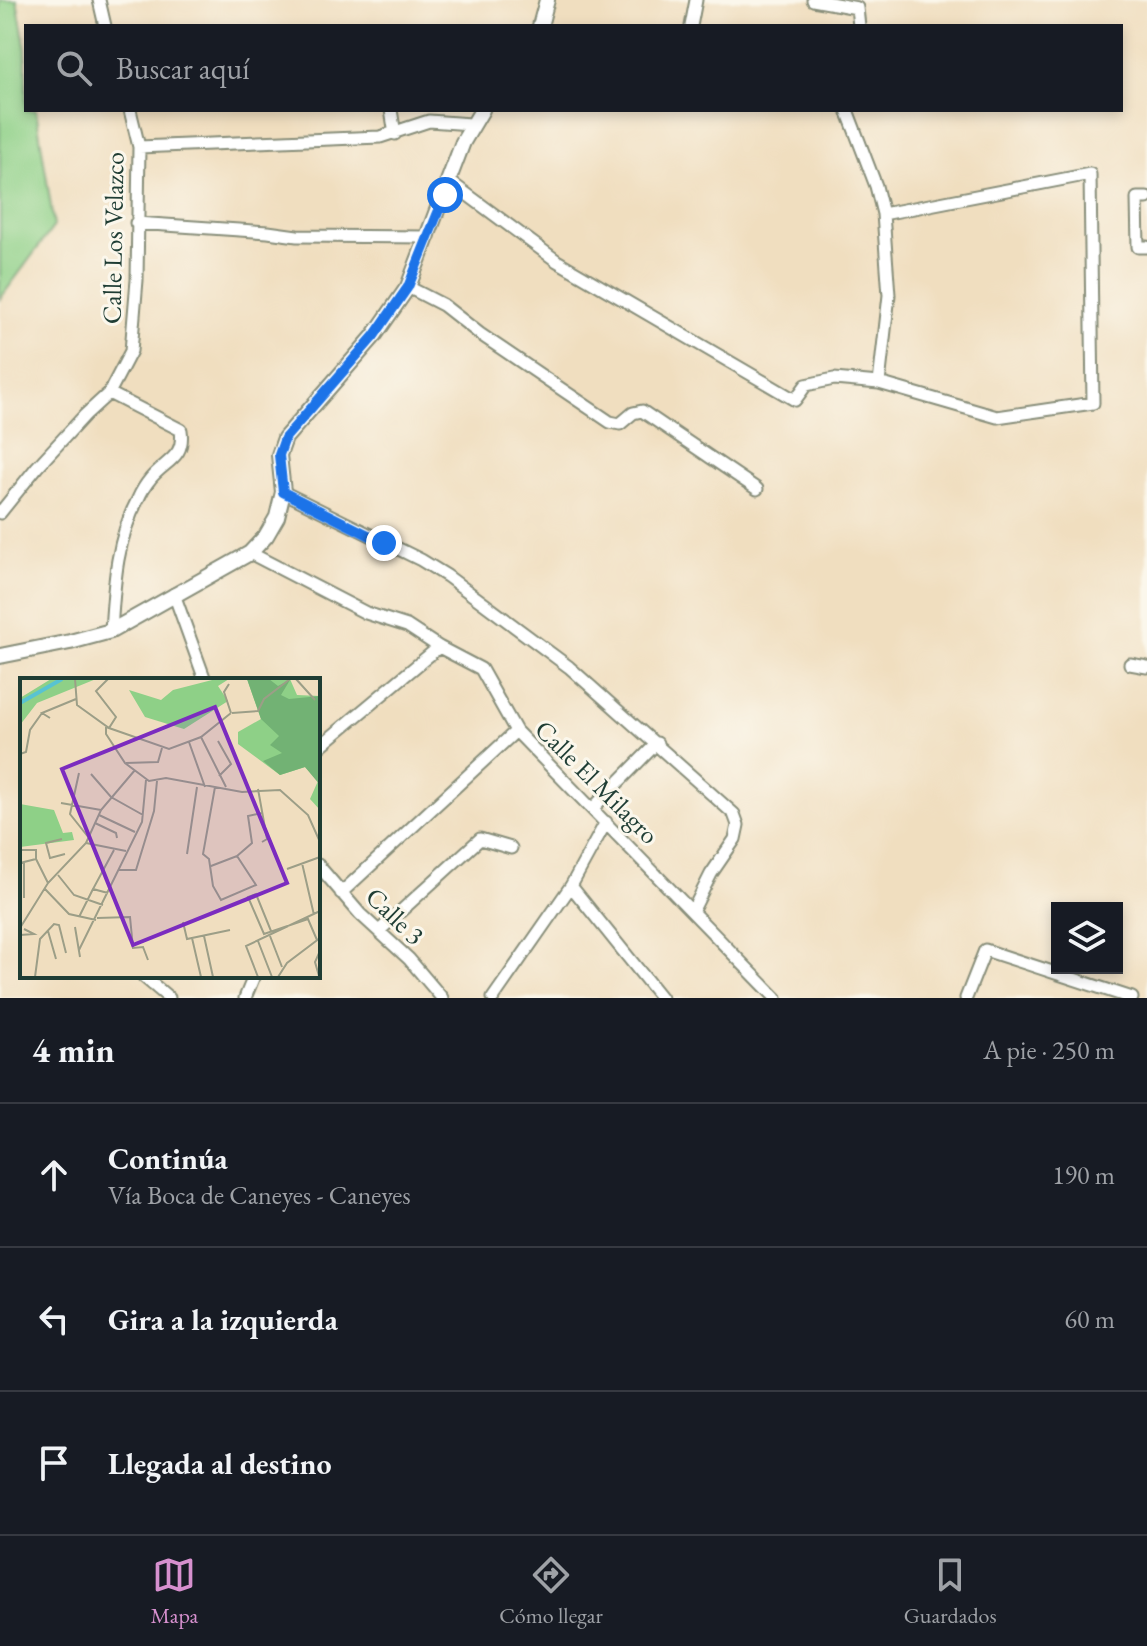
<!DOCTYPE html>
<html lang="es">
<meta charset="utf-8">
<style>
body{margin:0;font-family:"EB Garamond",serif;background:#20242c;color:#f1f3f6}
.controls{position:absolute;right:24px;bottom:24px;display:grid;overflow:hidden;border-radius:0px;box-shadow:0 4px 12px #0003}
.controls button{width:72px;height:72px;display:grid;place-items:center;padding:0;border:0;border-bottom:2px solid #363941;background:#171b24;color:#f1f3f6;font:40px sans-serif}
.stop{position:absolute;width:24px;height:24px;margin:-18px;border:6px solid #1a73e8;border-radius:50%;background:#fff}
.stop.end{background:#1a73e8;border-color:#fff;box-shadow:0 2px 8px #0008}
.list{margin:0;padding:0;list-style:none}
h2{display:flex;justify-content:space-between;align-items:center;height:104px;margin:0;padding:0 32px;font-size:34px}
h2 small{font-size:26px;font-weight:400;color:#9ea1a6}
.list li{display:grid;grid-template-columns:52px 1fr auto;gap:24px;align-items:center;box-sizing:border-box;height:144px;padding:0 32px;border-top:2px solid #363941}
.list b{display:block;font-size:30px;white-space:nowrap}
.list p{margin:0;font-size:26px;white-space:nowrap;color:#9ea1a6}
.list em{font-size:26px;font-style:normal;color:#9ea1a6}
.icon{flex:none;width:44px;height:44px;fill:none;stroke:currentColor;stroke-width:2;stroke-linecap:round;stroke-linejoin:round}
.map{position:relative;flex:none;width:1147px;height:998px;overflow:hidden}
.search{position:absolute;background:#171b24;box-shadow:0 4px 12px #0003;left:24px;right:24px;top:24px;height:88px;display:flex;align-items:center;gap:20px;box-sizing:border-box;padding:0 28px;border-radius:0px;color:#9ea1a6;font-size:30px}
.sheet{height:536px;background:#171b24}
nav{display:flex;justify-content:space-around;align-items:center;box-sizing:border-box;height:112px;border-top:2px solid #363941;background:#171b24;font-size:22px;color:#9ea1a6}
nav a{display:grid;justify-items:center;gap:4px}
nav .on{color:#d690ce}
.map>svg:first-child{display:block}
.green{fill:#8ed087;stroke:#56865e;stroke-width:2}
.lines{fill:none;stroke-linecap:round;stroke-linejoin:round}
.minor-casing{stroke:#888e7a;stroke-width:15}
.tertiary-casing{stroke:#888e7a;stroke-width:18}
.minor{stroke:#fff;stroke-width:11}
.tertiary{stroke:#fff;stroke-width:14}
.route{stroke:#1a73e8;stroke-width:10}
.labels{text-anchor:middle;stroke-width:6;stroke-linejoin:round;paint-order:stroke}
.street-label{font-size:26px;fill:#1f3d34;stroke:#fbf7ec}
.inset-river{fill:none;stroke:#58c3d2;stroke-width:4}
.inset-road{fill:none;stroke:#9c9e87;stroke-width:2}
.view{fill:#7b2cbf;fill-opacity:0.15;stroke:#7b2cbf;stroke-width:4}
.inset-edge{fill:none;stroke:#1f3d34;stroke-width:4}
</style>
<div class="map">
<svg width="1147" height="998" viewBox="0 0 1147 998">
<rect width="100%" height="100%" fill="#fbf7ec"/>
<filter id="ink" filterUnits="userSpaceOnUse"><feTurbulence type="fractalNoise" baseFrequency=".0125" numOctaves="2"/><feDisplacementMap in="SourceGraphic" scale="16" xChannelSelector="R" yChannelSelector="G"/><feConvolveMatrix kernelMatrix="1 2 1 2 8 2 1 2 1" color-interpolation-filters="sRGB"/></filter>
<filter id="wash" filterUnits="userSpaceOnUse"><feTurbulence type="fractalNoise" baseFrequency=".006" numOctaves="4" result="noise"/><feDisplacementMap in="SourceGraphic" scale="32" xChannelSelector="R" yChannelSelector="G"/><feGaussianBlur stdDeviation="1.8" result="paint"/><feColorMatrix in="noise" values="0 0 0 0 0 0 0 0 0 0 0 0 0 0 0 0 0 1.4 0 .05"/><feComposite in="paint" operator="in"/></filter>
<g filter="url(#wash)">
<rect width="100%" height="100%" fill="#f0debf"/>
<!-- green -->
<path class="green" d="M0,0H17L26,50V110H36L54,226L0,299Z"/>
</g>
<g filter="url(#ink)">
<g class="lines">
<!-- minor casing -->
<g class="minor-casing">
<path id="minor" d="M99,0L105,26
M813,0L857,8L859,26
M691,26L696,0
M391,110L395,134
M847,110L876,186L883,214
M139,147L380,137L429,121L471,124
M449,181L557,261L795,400L806,385L834,379L879,383L997,417L1093,403L1090,174L883,214L889,295L879,383
M1147,198H1137L1138,247H1147
M136,223L268,232L297,236L429,237
M408,287L443,305L480,334L610,422L620,424L633,413L642,411L757,489
M109,393L181,430C185,458 166,460 151,478C146,484 141,492 138,499C116,540 114,586 111,631
M283,492L421,560L447,576L569,667L734,814L738,825L735,839L711,874L693,910
M0,513L37,467L85,415L109,393L131,351L137,280L139,147L130,110
M250,553L366,613L407,626L439,647L481,669L516,731L776,998
M174,594L205,680
M1130,664L1147,667
M318,748L439,647
M592,809L657,743
M318,865L360,914L409,959L442,998
M571,886L661,998
M341,893L516,731
M379,931L480,839L511,848
M143,976L169,998
M245,998L254,976
M493,998L571,886L606,822
M966,998L985,950L1132,998"/>
</g>
<!-- tertiary casing -->
<g class="tertiary-casing">
<path id="tertiary" d="M540,26L547,0
M0,656L70,642L111,631L250,553L266,536L277,517L283,492L279,455L285,438L374,336L408,287L463,142L482,110"/>
</g>
<!-- minor -->
<use href="#minor" class="minor"/>
<!-- tertiary -->
<use href="#tertiary" class="tertiary"/>
</g>
</g>
<g class="lines" filter="url(#ink)">
<!-- route -->
<path class="route" d="M384,543L283,492L279,455L285,438L374,336L408,287L445,195"/>
</g>
<g class="labels">
<!-- street labels -->
<g class="street-label">
<text transform="translate(113 238) rotate(-89)" y="9">Calle Los Velazco</text>
<text transform="translate(597 782) rotate(45)" y="9">Calle El Milagro</text>
<text transform="translate(395 916) rotate(44)" y="9">Calle 3</text>
</g>
</g>
<!-- overview -->
<g transform="translate(20 678)">
<rect width="300" height="300" fill="#f0debf"/>
<path d="M31,1H76L17,25L0,47V20ZM196,1H209L198,8L208,23L164,51L125,39L109,12L141,22L153,12ZM227,1H270L277,17L300,18V132L290,121L298,103L285,89L260,97L218,66V54L241,41ZM0,126L34,132L43,155L52,154L54,162L0,169Z" fill="#8ed087"/>
<path d="M227,1H249L258,8L270,2L261,17L269,21L300,18V107L285,89L260,97L243,83L262,75L250,67L259,58L241,41Z" fill="#72b274"/>
<path class="inset-river" d="M0,25L42,1"/>
<path class="inset-road" d="M55,1L57,27L89,50L96,39L76,13L88,1M276,1L295,22M209,6L204,14L211,35M211,35L181,59L149,71L86,49V56L105,85L129,103L146,100L222,114L260,112L288,137L300,164M212,35L238,33L244,21L270,1M30,40L22,35L56,21M181,59L206,109M198,63L211,86L199,98M169,64L185,109M0,76L6,74L10,52L22,35M106,85L138,84L142,70M59,95L50,136L69,160M71,96L91,119L123,137M238,111L247,161L242,164M41,125L81,132M79,137L115,154M75,145L96,155L97,160M42,161L26,165L30,180L45,176M66,165L106,173M0,172H16V181M167,176L177,109M217,178L232,165L228,138L242,135M0,185L16,181L28,205M282,185L294,237M191,188L217,178L236,207L201,222L193,208L189,181L183,176L195,109M267,191L300,179M99,192H116L134,133L137,103M38,197L54,217L83,227M25,211L49,236L76,242M88,215L73,211L94,172M4,220V184M59,239L73,211M77,240L110,239L113,270L123,269L128,282M163,244L167,261L210,252M55,249L60,279M0,250L28,205L66,165L81,132L115,92M28,253L36,281M251,253L236,216L228,219L244,256L288,241L297,262M0,257L14,256L4,251M184,258L193,299M250,258L262,289M172,260L181,299M238,263L252,299M59,272L122,144L126,102M299,298L295,284L300,273M15,299L20,261L34,246L39,247L46,275M238,299L226,268L300,233M258,299L267,285L300,260"/>
<path class="view" d="M195,29L267,205L113,267L42,91Z"/>
<rect width="300" height="300" class="inset-edge"/>
</g>
</svg>
<div class="controls">
<button><svg class="icon" aria-label="layers" viewBox="0 0 24 24"><path d="M12 4l9 5-9 5-9-5zM3 14l9 5 9-5"/></svg></button>
</div>
<div class="stop" style="left:445px;top:195px"></div>
<div class="stop end" style="left:384px;top:543px"></div>
<div class="search"><svg class="icon" aria-label="search" viewBox="0 0 24 24"><circle cx="10" cy="10" r="6"/><path d="M15 15l6 6"/></svg>Buscar aquí</div>
</div>
<section class="sheet">
<h2>4 min<small>A pie · 250 m</small></h2>
<ul class="list">
<li><svg class="icon" aria-label="ahead" viewBox="0 0 24 24"><path d="M12 20V5M6 11l6-6 6 6"/></svg><div><b>Continúa</b><p>Vía Boca de Caneyes - Caneyes</p></div><em>190 m</em></li>
<li><svg class="icon" aria-label="left" viewBox="0 0 24 24"><path d="M17 20v-9H6M10 6l-5 5 5 5"/></svg><div><b>Gira a la izquierda</b></div><em>60 m</em></li>
<li><svg class="icon" aria-label="arrive" viewBox="0 0 24 24"><path d="M6 21V4h12l-3 4 3 4H6"/></svg><div><b>Llegada al destino</b></div></li>
</ul>
</section>
<nav>
<a class="on"><svg class="icon" aria-label="map" viewBox="0 0 24 24"><path d="M3 6l6-2 6 2 6-2v14l-6 2-6-2-6 2zM9 4v14M15 6v14"/></svg>Mapa</a>
<a><svg class="icon" aria-label="directions" viewBox="0 0 24 24"><path d="M12 3l9 9-9 9-9-9zM9 14v-3h6M13 9l2 2-2 2"/></svg>Cómo llegar</a>
<a><svg class="icon" aria-label="saved" viewBox="0 0 24 24"><path d="M7 4h10v16l-5-4-5 4z"/></svg>Guardados</a>
</nav>
